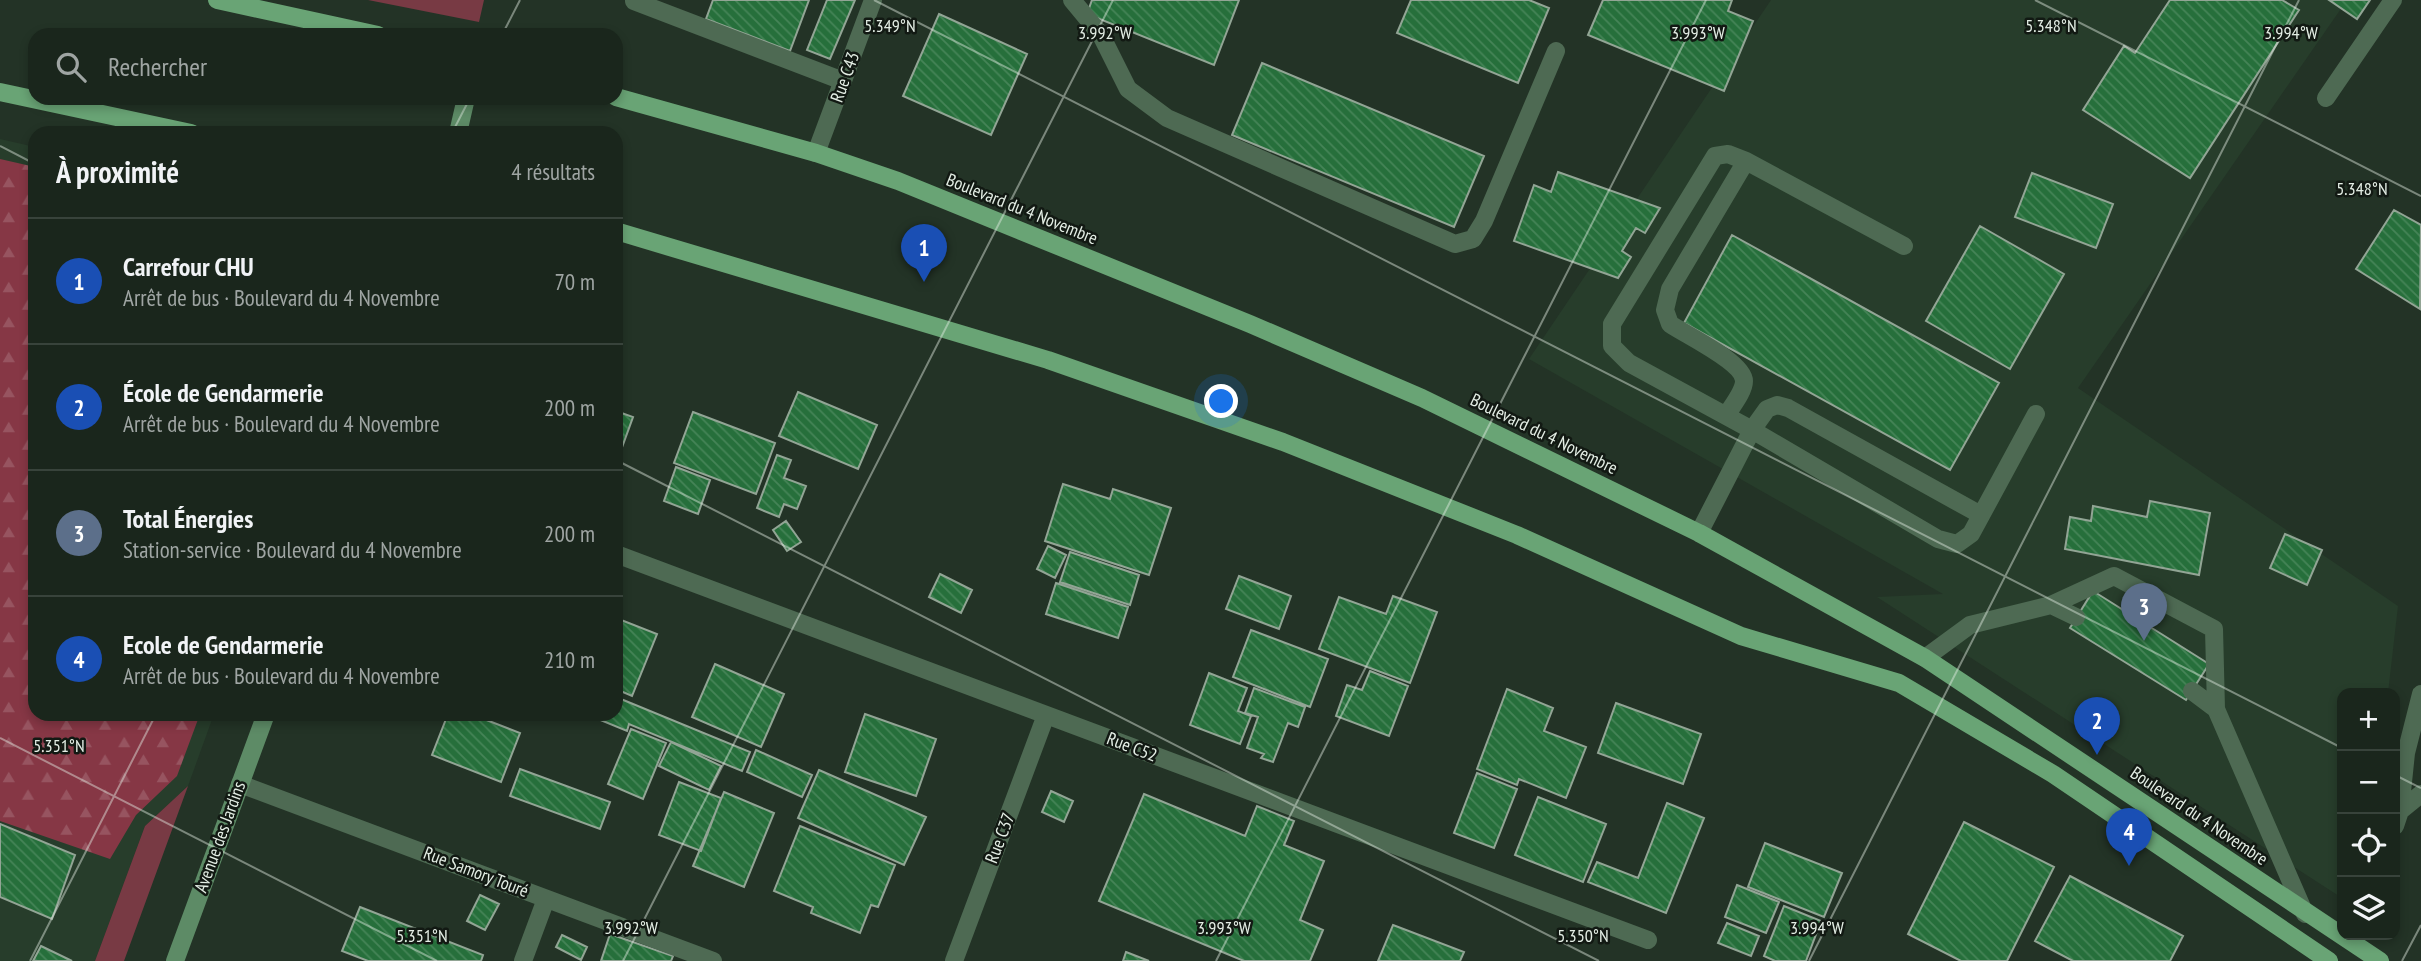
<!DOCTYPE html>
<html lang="fr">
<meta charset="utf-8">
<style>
body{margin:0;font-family:"PT Sans Narrow",sans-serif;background:#232e25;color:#f1f3f6}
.controls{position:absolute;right:21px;bottom:21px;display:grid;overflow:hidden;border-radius:14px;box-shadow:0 4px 10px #0003}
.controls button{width:63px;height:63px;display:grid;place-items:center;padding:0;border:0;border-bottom:2px solid #38433b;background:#1a261c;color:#f1f3f6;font:35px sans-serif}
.you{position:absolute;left:1222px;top:402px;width:24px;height:24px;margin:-18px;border:5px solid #fff;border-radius:50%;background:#1a73e8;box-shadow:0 0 0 10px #1a73e833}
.badge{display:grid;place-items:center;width:46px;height:46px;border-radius:50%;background:#1a73e8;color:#fff;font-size:23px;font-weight:700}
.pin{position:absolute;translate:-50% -58px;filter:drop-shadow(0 2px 4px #0008)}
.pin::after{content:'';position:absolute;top:37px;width:24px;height:21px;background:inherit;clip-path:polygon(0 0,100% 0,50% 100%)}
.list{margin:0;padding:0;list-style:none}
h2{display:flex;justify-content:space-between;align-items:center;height:91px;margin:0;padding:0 28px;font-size:30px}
h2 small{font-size:23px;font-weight:400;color:#9fa5a3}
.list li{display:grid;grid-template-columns:46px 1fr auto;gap:21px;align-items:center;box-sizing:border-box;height:126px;padding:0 28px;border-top:2px solid #38433b}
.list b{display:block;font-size:26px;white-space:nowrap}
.list p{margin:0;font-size:23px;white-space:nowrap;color:#9fa5a3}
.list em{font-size:23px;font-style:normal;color:#9fa5a3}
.icon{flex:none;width:38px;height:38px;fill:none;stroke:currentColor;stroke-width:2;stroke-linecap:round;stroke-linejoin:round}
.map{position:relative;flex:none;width:2421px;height:961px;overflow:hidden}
.search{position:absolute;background:#1a261c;box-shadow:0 4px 10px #0003;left:28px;top:28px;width:595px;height:77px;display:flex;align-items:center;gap:18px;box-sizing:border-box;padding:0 24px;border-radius:21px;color:#9fa5a3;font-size:26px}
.panel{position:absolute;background:#1a261c;box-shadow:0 4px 10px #0003;left:28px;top:126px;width:595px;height:595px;border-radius:21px}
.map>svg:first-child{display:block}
.built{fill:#273d2b}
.green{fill:#783a44}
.forest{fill:url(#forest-firs)}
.building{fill:url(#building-back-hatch);stroke:#92a595;stroke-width:2}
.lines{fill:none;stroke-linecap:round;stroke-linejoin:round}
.service{stroke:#4e6a53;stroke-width:18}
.minor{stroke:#4e6a53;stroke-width:18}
.secondary{stroke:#5d8b66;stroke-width:18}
.primary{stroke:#69a475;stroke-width:18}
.ticks{fill:none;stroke:#e4eee5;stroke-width:2;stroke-opacity:0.45}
.labels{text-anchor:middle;stroke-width:5;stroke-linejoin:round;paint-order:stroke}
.street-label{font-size:18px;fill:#e4eee5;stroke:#121913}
.ticks-label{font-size:18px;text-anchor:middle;fill:#e4eee5;stroke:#121913;stroke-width:5;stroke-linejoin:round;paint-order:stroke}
</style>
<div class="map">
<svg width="2421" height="961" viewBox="0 0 2421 961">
<defs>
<pattern id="forest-firs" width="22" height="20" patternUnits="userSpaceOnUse" patternTransform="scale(1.75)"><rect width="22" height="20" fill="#863745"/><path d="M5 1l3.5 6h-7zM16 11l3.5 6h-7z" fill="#975460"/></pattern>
<pattern id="building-back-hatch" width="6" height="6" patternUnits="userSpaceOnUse" patternTransform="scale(1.75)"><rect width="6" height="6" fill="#266f3b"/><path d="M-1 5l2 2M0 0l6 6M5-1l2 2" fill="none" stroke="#458457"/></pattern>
</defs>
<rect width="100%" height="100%" fill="#233326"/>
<!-- built -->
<path class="built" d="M1771,0H2347L2078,388L2398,606L2388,693H2342V898L1877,597L1943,594L1529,359Z
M0,139L35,147V714H214L188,786L145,826L95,961H0Z"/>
<!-- green -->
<path class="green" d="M368,0H484L479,22Z
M188,786L124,961H95L145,826Z"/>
<!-- forest -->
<path class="forest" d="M0,159L35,167V714H200L177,776L136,815L110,859L0,821Z"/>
<!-- building -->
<path class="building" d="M713,0H809L790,51L706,19Z
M827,0H855L830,59L807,50Z
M1092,0H1239L1214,65L1087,14Z
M1411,0H1529L1549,8L1518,83L1397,33Z
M1603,0H1732L1728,11L1753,21L1724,91L1588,35Z
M2170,0H2282L2299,10L2190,178L2083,110L2124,46L2135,53Z
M2329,0H2370L2357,19Z
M939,14L1027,54L991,135L903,96Z
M1262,63L1484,156L1454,227L1232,135Z
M1558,172L1660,208L1645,233L1636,228L1622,251L1631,257L1618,278L1514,241L1534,185L1551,192Z
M2032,173L2113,204L2096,248L2015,217Z
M2394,210L2421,225L2420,309L2356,269Z
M1980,226L2064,274L2010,369L1926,321Z
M1732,235L1999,383L1950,470L1684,323Z
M798,392L877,425L858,469L779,436Z
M616,411L633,417L616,464Z
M693,412L775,443L756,494L674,463Z
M777,455L791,460L784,478L806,486L797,509L784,504L779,517L757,508Z
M676,467L710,480L698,514L664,501Z
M1063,484L1110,499L1113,489L1171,508L1149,575L1045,541Z
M2150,501L2210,513L2199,575L2065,549L2070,517L2091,521L2093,506L2147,517Z
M786,521L801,542L787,551L773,530Z
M2285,534L2322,550L2307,585L2270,568Z
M1048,546L1066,555L1055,578L1037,569Z
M1070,552L1139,575L1130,605L1060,582Z
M940,574L972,590L961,613L929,597Z
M1239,576L1291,596L1279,629L1226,609Z
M1056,583L1128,607L1118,638L1046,614Z
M2093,591L2209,664L2186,700L2070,628Z
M1393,596L1437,612L1410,683L1319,649L1339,597L1386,614Z
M616,618L657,634L632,696L616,689Z
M1251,630L1328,659L1310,707L1233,677Z
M715,664L784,694L761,747L692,717Z
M1370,671L1408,686L1389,736L1336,716L1347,685L1362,690Z
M1209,673L1247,688L1238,711L1251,716L1240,744L1190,725Z
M1254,688L1305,707L1298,727L1288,723L1273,762L1261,758L1264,754L1247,748L1258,717L1245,713Z
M1507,689L1553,708L1544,731L1586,747L1566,798L1519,779L1517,785L1477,769Z
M616,697L750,752L742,771L629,724L627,731L586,714H616Z
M1616,703L1701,734L1683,784L1598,753Z
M448,714H471L520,733L501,782L432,755Z
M865,714L936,739L916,796L845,772Z
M631,729L666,743L643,799L608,784Z
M671,742L721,766L709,790L659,766Z
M756,750L812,775L802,797L747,772Z
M520,769L610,802L600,829L510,796Z
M819,770L926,817L904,865L798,818Z
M1477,773L1517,789L1494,848L1454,833Z
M679,782L721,798L701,851L659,835Z
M1051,791L1073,801L1064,822L1042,812Z
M724,792L774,813L744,887L693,866Z
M1144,794L1245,836L1257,806L1294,821L1284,845L1324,861L1300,920L1323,930L1310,961H1244L1099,901Z
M1538,797L1606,824L1583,882L1515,855Z
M1667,803L1704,818L1666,913L1588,882L1597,862L1638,878Z
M1964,822L2054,867L2007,961H1961L1908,934Z
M0,824L75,855L52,919L0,897Z
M800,826L895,865L878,907L871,905L860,933L811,913L813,907L774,891Z
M1765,843L1842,873L1824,917L1748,887Z
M2070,876L2183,936L2170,961H2073L2035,941Z
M1737,885L1779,902L1766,933L1725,917Z
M480,895L499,904L485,930L467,921Z
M1784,906L1821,921L1806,961H1775L1764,956Z
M360,907L483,955L481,961H368L342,951Z
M1727,923L1759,936L1751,956L1718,943Z
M1393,925L1464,952L1460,961H1378Z
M610,934L673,956L671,961H601Z
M562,935L587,947L581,960L556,947Z
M41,946L72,961H33Z
M1126,952L1149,961H1123Z"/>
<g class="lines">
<!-- service -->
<path class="service" d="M1072,0L1101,35L1128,89L1167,118L1455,244L1473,239L1484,221L1556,51
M634,1L843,81
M2326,98L2393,0
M1904,246L1746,161L1728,154L1715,156L1612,324V346L1629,363L1752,430L1767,409L1777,405L1788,408L1981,515
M1726,416C1731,407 1744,392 1744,381C1744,362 1686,335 1670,324L1665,310L1670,289L1746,161
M1699,533L1752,430L1938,539L1957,544L1971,534L2036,414
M2051,605L2076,617
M1925,658L1970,625L2051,605L2114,576L2214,629L2216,709L2305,914
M2192,691L2216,709
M2400,811L2421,794
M2395,826L2400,811L2406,753L2421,694"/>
<!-- minor -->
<path class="minor" d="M816,153L873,0
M616,554L1648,940
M240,784L713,961
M523,961L546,899
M954,961L1046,715"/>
<!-- secondary -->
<path class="secondary" d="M458,133L466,98
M175,961L266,714"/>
<!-- primary -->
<path class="primary" d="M217,0L378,35
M0,92L191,133
M616,97L816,153L898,181L1250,324L1422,398L1699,533L1925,658L2380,961
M616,231L1048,360L1283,442L1517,535L1741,636L1899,683L2053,774L2329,961"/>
</g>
<!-- ticks -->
<path class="ticks" d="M874,0L2342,748M2035,0L2421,196M502,35L520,0M452,133L470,98M0,146L35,164M616,460L1599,961M0,738L437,961M2395,775L2421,788M30,961L156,714M623,961L1113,0M1216,961L1706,0M1809,961L2299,0M2402,961L2421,925"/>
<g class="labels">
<!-- street labels -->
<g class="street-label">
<text transform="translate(845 77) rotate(-70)" y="6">Rue C43</text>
<text transform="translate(1022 209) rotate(22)" y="6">Boulevard du 4 Novembre</text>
<text transform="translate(1544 434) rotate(26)" y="6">Boulevard du 4 Novembre</text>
<text transform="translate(1132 747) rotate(21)" y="6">Rue C52</text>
<text transform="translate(2199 816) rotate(34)" y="6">Boulevard du 4 Novembre</text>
<text transform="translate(220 837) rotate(-70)" y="6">Avenue des Jardins</text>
<text transform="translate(1000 838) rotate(-69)" y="6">Rue C37</text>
<text transform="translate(476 872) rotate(21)" y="6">Rue Samory Touré</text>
</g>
</g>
<g class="ticks-label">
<text x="890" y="32">5.349°N</text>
<text x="2051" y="32">5.348°N</text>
<text x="1105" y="39">3.992°W</text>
<text x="1698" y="39">3.993°W</text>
<text x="2291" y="39">3.994°W</text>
<text x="2362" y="195">5.348°N</text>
<text x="59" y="752">5.351°N</text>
<text x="631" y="934">3.992°W</text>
<text x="1224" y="934">3.993°W</text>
<text x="1817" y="934">3.994°W</text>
<text x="422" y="942">5.351°N</text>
<text x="1583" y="942">5.350°N</text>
</g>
</svg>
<div class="controls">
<button>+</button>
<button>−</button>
<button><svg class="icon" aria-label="locate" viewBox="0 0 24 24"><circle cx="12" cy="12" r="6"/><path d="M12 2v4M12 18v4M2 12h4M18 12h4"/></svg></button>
<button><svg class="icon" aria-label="layers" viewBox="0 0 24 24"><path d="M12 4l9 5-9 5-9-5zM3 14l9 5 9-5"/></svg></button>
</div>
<div class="you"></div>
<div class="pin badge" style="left:924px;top:282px;background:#1a4fb4">1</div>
<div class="pin badge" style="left:2097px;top:755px;background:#1a4fb4">2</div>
<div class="pin badge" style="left:2144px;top:641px;background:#5c6f8a">3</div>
<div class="pin badge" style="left:2129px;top:866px;background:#1a4fb4">4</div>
<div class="search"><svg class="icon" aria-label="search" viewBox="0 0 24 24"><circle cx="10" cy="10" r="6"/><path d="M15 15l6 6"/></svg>Rechercher</div>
<section class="panel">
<h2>À proximité<small>4 résultats</small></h2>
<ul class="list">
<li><span class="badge" style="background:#1a4fb4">1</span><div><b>Carrefour CHU</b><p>Arrêt de bus · Boulevard du 4 Novembre</p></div><em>70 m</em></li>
<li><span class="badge" style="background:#1a4fb4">2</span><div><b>École de Gendarmerie</b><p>Arrêt de bus · Boulevard du 4 Novembre</p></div><em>200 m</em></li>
<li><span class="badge" style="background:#5c6f8a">3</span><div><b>Total Énergies</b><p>Station-service · Boulevard du 4 Novembre</p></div><em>200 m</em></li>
<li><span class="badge" style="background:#1a4fb4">4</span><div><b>Ecole de Gendarmerie</b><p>Arrêt de bus · Boulevard du 4 Novembre</p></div><em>210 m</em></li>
</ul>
</section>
</div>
